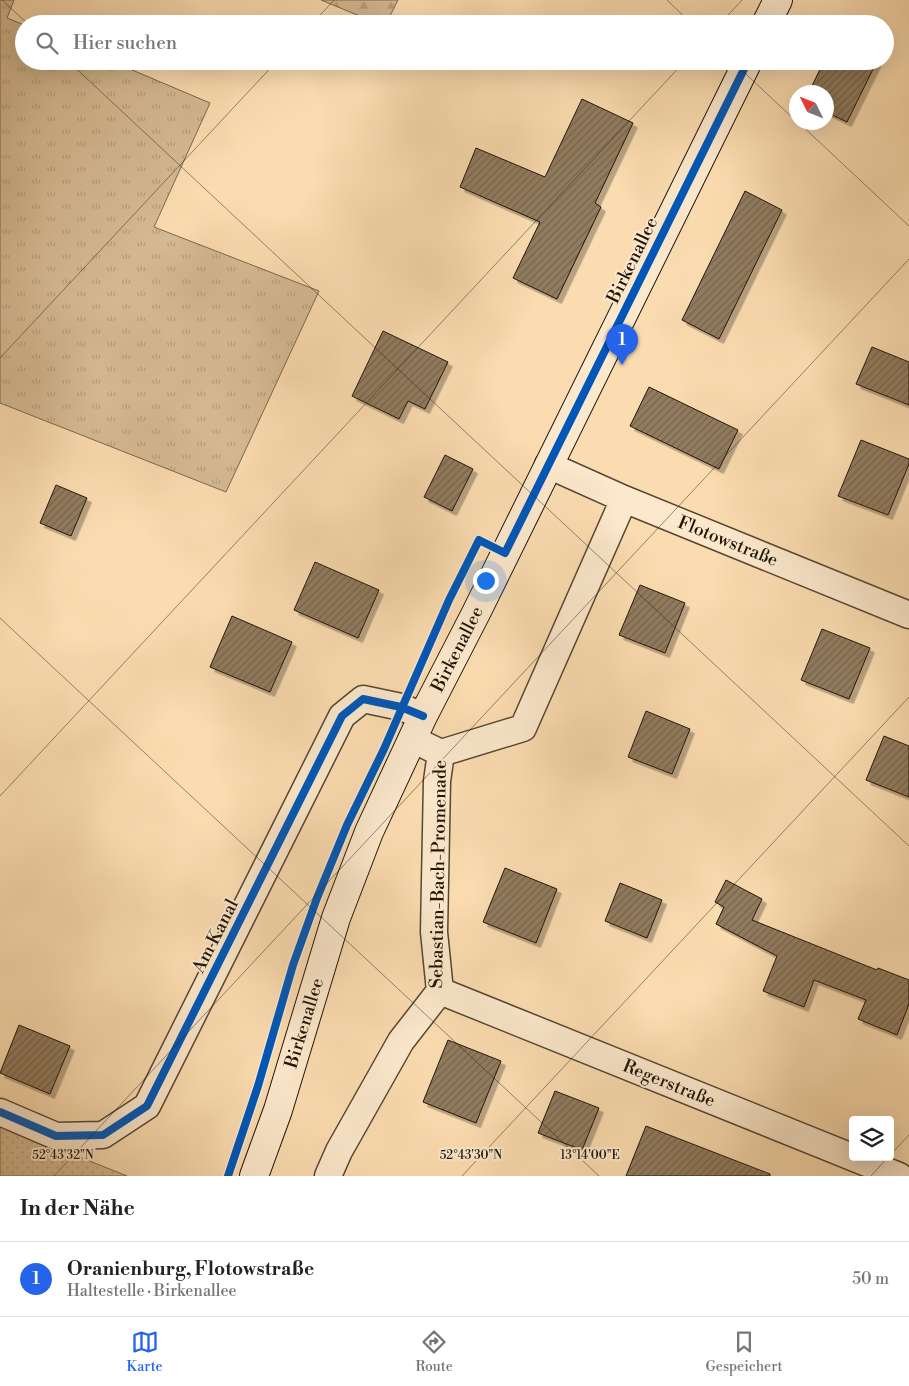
<!DOCTYPE html>
<html lang="de">
<meta charset="utf-8">
<style>
body{margin:0;font-family:"Libre Bodoni",serif;background:#f2f2f2;color:#222}
.controls{position:absolute;right:15px;bottom:15px;display:grid;overflow:hidden;border-radius:5px;box-shadow:0 5px 20px #0002}
.controls button{width:45px;height:45px;display:grid;place-items:center;padding:0;border:0;border-bottom:1px solid #e0e0e0;background:#fff;color:#222;font:25px sans-serif}
.compass{position:absolute;left:789px;top:85px;width:45px;height:45px;border-radius:50%;background:#fff;box-shadow:0 5px 20px #0002;rotate:313deg}
.you{position:absolute;left:485px;top:580px;width:18px;height:18px;margin:-12px;border:4px solid #fff;border-radius:50%;background:#1a73e8;box-shadow:0 0 0 8px #1a73e833}
.badge{display:grid;place-items:center;width:32px;height:32px;border-radius:50%;background:#2563eb;color:#fff;font-size:16px;font-weight:700}
.pin{position:absolute;translate:-50% -41px;filter:drop-shadow(0 1px 2px #0008)}
.pin::after{content:'';position:absolute;top:26px;width:18px;height:15px;background:inherit;clip-path:polygon(0 0,100% 0,50% 100%)}
.list{margin:0;padding:0;list-style:none}
h2{display:flex;justify-content:space-between;align-items:center;height:65px;margin:0;padding:0 20px;font-size:21px}
h2 small{font-size:16px;font-weight:400;color:#767676}
.list li{display:grid;grid-template-columns:32px 1fr auto;gap:15px;align-items:center;box-sizing:border-box;height:75px;padding:0 20px;border-top:1px solid #e0e0e0}
.list b{display:block;font-size:19px;white-space:nowrap}
.list p{margin:0;font-size:16px;white-space:nowrap;color:#767676}
.list em{font-size:16px;font-style:normal;color:#767676}
.icon{flex:none;width:28px;height:28px;fill:none;stroke:currentColor;stroke-width:2;stroke-linecap:round;stroke-linejoin:round}
.map{position:relative;flex:none;width:909px;height:1176px;overflow:hidden}
.search{position:absolute;background:#fff;box-shadow:0 5px 20px #0002;left:15px;right:15px;top:15px;height:55px;display:flex;align-items:center;gap:12px;box-sizing:border-box;padding:0 18px;border-radius:28px;color:#767676;font-size:19px}
.sheet{height:140px;background:#fff}
nav{display:flex;justify-content:space-around;align-items:center;box-sizing:border-box;height:70px;border-top:1px solid #e0e0e0;background:#fff;font-size:14px;color:#767676}
nav a{display:grid;justify-items:center;gap:2px}
nav .on{color:#2563eb}
.map>svg:first-child{display:block}
.grass{fill:url(#grass-tufts);stroke:#7a684d}
.forest{fill:url(#forest-firs);stroke:#7a684d}
.park{fill:url(#park-dots);stroke:#7a684d}
.building{fill:url(#building-hatch);stroke:#1f1507;filter:url(#shadow)}
.lines{fill:none;stroke-linecap:round;stroke-linejoin:round}
.street-casing{stroke:#564731;stroke-width:29}
.secondary-casing{stroke:#1f1507;stroke-width:30}
.street{stroke:#fce8cc;stroke-width:26}
.secondary{stroke:#fce8cc;stroke-width:28}
.cycleway-casing{stroke:#fce8cc;stroke-width:11}
.cycleway{stroke:#0057b8;stroke-width:8}
.ticks{fill:none;stroke:#1f1507;stroke-width:1;stroke-opacity:0.45}
.labels{text-anchor:middle;stroke-width:4;stroke-linejoin:round;paint-order:stroke}
.street-label{font-size:18px;fill:#1f1507;stroke:#fce8cc}
.ticks-label{font-size:12px;text-anchor:middle;fill:#1f1507;stroke:#fce8cc;stroke-width:4;stroke-linejoin:round;paint-order:stroke}
</style>
<div class="map">
<svg width="909" height="1176" viewBox="0 0 909 1176">
<defs>
<pattern id="grass-tufts" width="24" height="20" patternUnits="userSpaceOnUse" patternTransform="scale(1.25)"><rect width="24" height="20" fill="#d6ba93"/><path d="M3 7l-1-3M5 7V3M7 7l1-3M15 17l-1-3M17 17v-4M19 17l1-3" fill="none" stroke="#b79f7d"/></pattern>
<pattern id="forest-firs" width="22" height="20" patternUnits="userSpaceOnUse" patternTransform="scale(1.25)"><rect width="22" height="20" fill="#d6ba93"/><path d="M5 1l3.5 6h-7zM16 11l3.5 6h-7z" fill="#b79f7d"/></pattern>
<pattern id="park-dots" width="8" height="8" patternUnits="userSpaceOnUse" patternTransform="scale(1.25)"><rect width="8" height="8" fill="#d6ba93"/><path d="M2 2h.1M6 6h.1" fill="none" stroke="#b79f7d" stroke-width="1.8" stroke-linecap="round"/></pattern>
<pattern id="building-hatch" width="6" height="6" patternUnits="userSpaceOnUse" patternTransform="scale(1.25)"><rect width="6" height="6" fill="#917c5f"/><path d="M-1 1l2-2M0 6l6-6M5 7l2-2" fill="none" stroke="#76644c"/></pattern>
<filter id="shadow"><feDropShadow dx="4.5" dy="4.5" stdDeviation="0" flood-color="#0004"/></filter>
</defs>
<rect width="100%" height="100%" fill="#fbdcb0"/>
<filter id="stains"><feTurbulence type="fractalNoise" baseFrequency=".004" numOctaves="4"/><feColorMatrix values="0 0 0 0 .2 0 0 0 0 .09 0 0 0 0 .02 0 0 0 .5 -.17"/></filter>
<radialGradient id="worn" r=".72"><stop offset=".6" stop-color="#630" stop-opacity="0"/><stop offset="1" stop-color="#630" stop-opacity=".3"/></radialGradient>
<!-- grass -->
<path class="grass" d="M0,0H14L7,18L24,25V61H111L210,103L154,227L319,291L226,492L0,403Z"/>
<!-- forest -->
<path class="forest" d="M321,0H398L386,24H379Z"/>
<!-- park -->
<path class="park" d="M0,1125L127,1176H0Z"/>
<!-- building -->
<path class="building" d="M824,61H877L847,122L826,112V92H809Z
M582,99L633,123L595,203L601,207L557,299L513,278L540,222L460,187L476,148L545,177Z
M745,191L782,210L719,339L682,320Z
M383,331L448,362L425,409L408,401L399,419L352,396Z
M872,347L909,362V405L856,384Z
M649,387L738,430L719,469L630,426Z
M861,440L909,459V464L888,515L838,496Z
M445,455L473,469L452,511L424,497Z
M56,485L87,498L71,536L40,523Z
M315,562L379,590L358,638L294,610Z
M640,585L685,603L665,653L619,635Z
M232,616L292,642L270,692L210,667Z
M822,629L870,648L849,699L801,680Z
M646,711L690,729L672,774L628,757Z
M884,736L909,746V797L866,780Z
M505,868L557,889L536,943L483,922Z
M726,880L762,899L752,920L877,970L878,968L909,980V1004L897,1035L858,1019L866,1000L814,980L804,1007L763,991L777,956L716,924L724,907L715,902Z
M620,883L662,900L647,938L605,921Z
M19,1025L70,1046L50,1094L0,1073Z
M448,1040L501,1061L476,1123L423,1102Z
M555,1091L599,1108L582,1150L538,1133Z
M646,1126L770,1174V1176H626Z"/>
<g class="lines">
<!-- street casing -->
<g class="street-casing">
<path id="street" d="M548,465L624,499L909,615
M441,753L523,728L624,499
M440,991L899,1176
M0,1112L56,1136L103,1135L147,1106L342,716L363,699L401,707L423,716
M328,1176L339,1151L401,1041L440,991L434,932L437,781L441,753L412,739"/>
</g>
<!-- secondary casing -->
<g class="secondary-casing">
<path id="secondary" d="M766,24L778,0
M254,1176L278,1110L336,918L369,832L423,716L476,613L748,61"/>
</g>
<!-- street -->
<use href="#street" class="street"/>
<!-- secondary -->
<use href="#secondary" class="secondary"/>
<!-- cycleway casing -->
<g class="cycleway-casing">
<path id="cycleway" d="M0,1112L56,1136L103,1135L147,1106L342,716L363,699L401,707L423,716
M228,1176L258,1086L293,965L317,898L347,825L384,749L449,600L479,540L505,553L748,61"/>
</g>
<!-- cycleway -->
<use href="#cycleway" class="cycleway"/>
</g>
<!-- ticks -->
<path class="ticks" d="M2,0L28,24M667,0L692,24M312,24L334,0M720,24L742,0M68,61L909,846M732,61L796,121M798,122L909,226M0,358L277,61M0,618L599,1176M0,796L685,61M890,1155L909,1135M54,1176L909,259M462,1176L909,697M871,1176L888,1157"/>
<g class="labels">
<!-- street labels -->
<g class="street-label">
<text transform="translate(632 260) rotate(-64)" y="6">Birkenallee</text>
<text transform="translate(728 541) rotate(22)" y="6">Flotowstraße</text>
<text transform="translate(457 649) rotate(-63)" y="6">Birkenallee</text>
<text transform="translate(438 874) rotate(-89)" y="6">Sebastian-Bach-Promenade</text>
<text transform="translate(215 936) rotate(-63)" y="6">Am Kanal</text>
<text transform="translate(304 1023) rotate(-73)" y="6">Birkenallee</text>
<text transform="translate(669 1083) rotate(22)" y="6">Regerstraße</text>
</g>
</g>
<g class="ticks-label">
<text x="63" y="1159">52°43'32"N</text>
<text x="471" y="1159">52°43'30"N</text>
<text x="590" y="1159">13°14'00"E</text>
</g>
<rect width="100%" height="100%" filter="url(#stains)"/>
<rect width="100%" height="100%" fill="url(#worn)"/>
</svg>
<div class="controls">
<button><svg class="icon" aria-label="layers" viewBox="0 0 24 24"><path d="M12 4l9 5-9 5-9-5zM3 14l9 5 9-5"/></svg></button>
</div>
<svg class="compass" viewBox="-18 -18 36 36"><path d="M0-13l5 13h-10z" fill="#e53935"/><path d="M0 13l5-13h-10z" fill="#767676"/></svg>
<div class="you"></div>
<div class="pin badge" style="left:622px;top:365px">1</div>
<div class="search"><svg class="icon" aria-label="search" viewBox="0 0 24 24"><circle cx="10" cy="10" r="6"/><path d="M15 15l6 6"/></svg>Hier suchen</div>
</div>
<section class="sheet">
<h2>In der Nähe<small></small></h2>
<ul class="list">
<li><span class="badge">1</span><div><b>Oranienburg, Flotowstraße</b><p>Haltestelle · Birkenallee</p></div><em>50 m</em></li>
</ul>
</section>
<nav>
<a class="on"><svg class="icon" aria-label="map" viewBox="0 0 24 24"><path d="M3 6l6-2 6 2 6-2v14l-6 2-6-2-6 2zM9 4v14M15 6v14"/></svg>Karte</a>
<a><svg class="icon" aria-label="directions" viewBox="0 0 24 24"><path d="M12 3l9 9-9 9-9-9zM9 14v-3h6M13 9l2 2-2 2"/></svg>Route</a>
<a><svg class="icon" aria-label="saved" viewBox="0 0 24 24"><path d="M7 4h10v16l-5-4-5 4z"/></svg>Gespeichert</a>
</nav>
